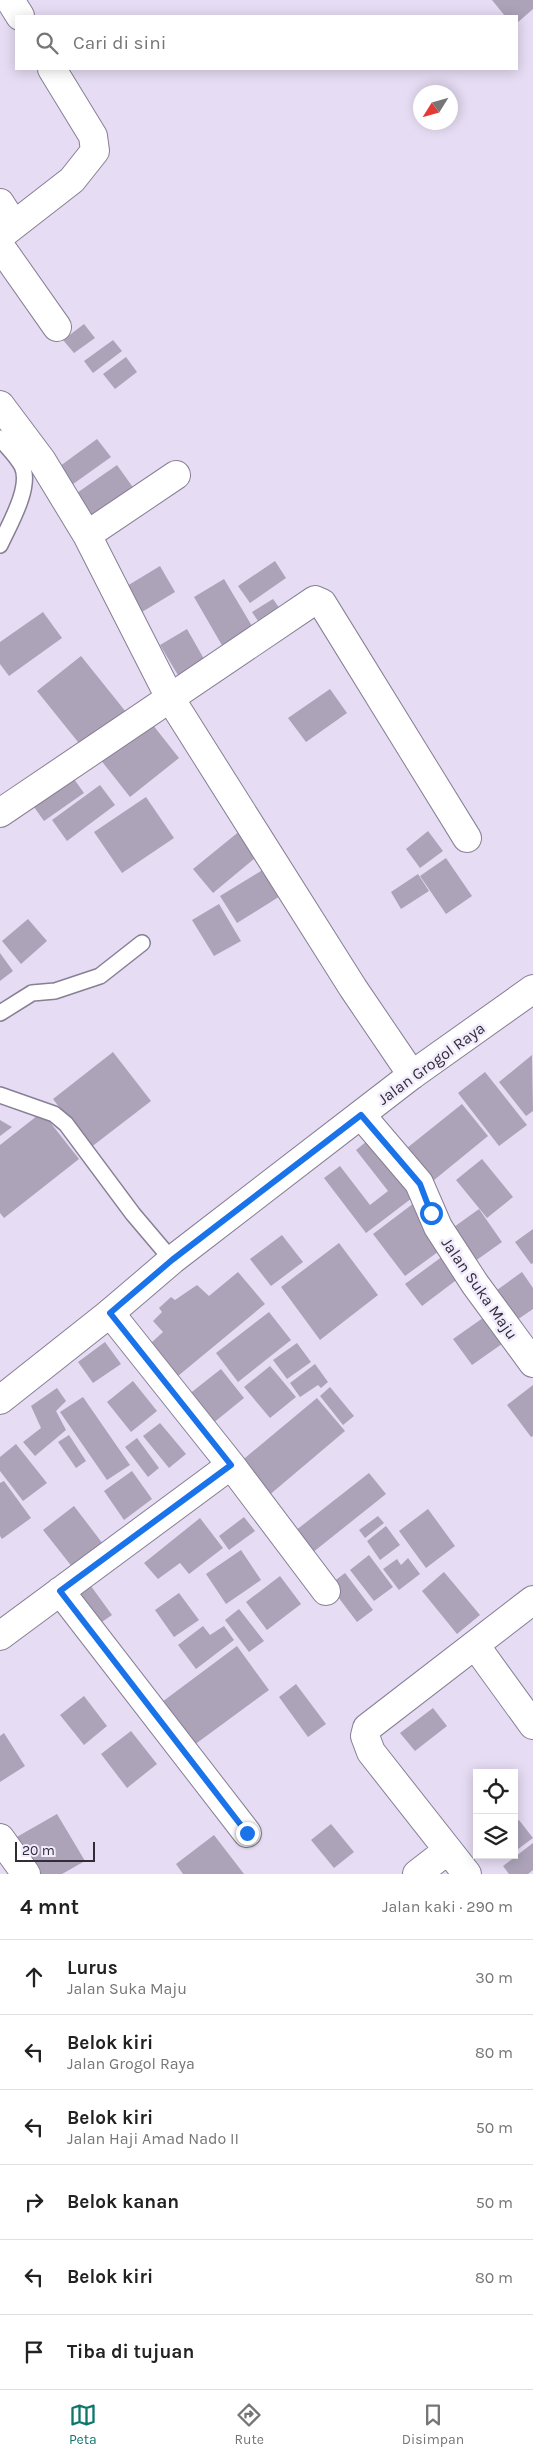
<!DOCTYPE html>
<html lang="id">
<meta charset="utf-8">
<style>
body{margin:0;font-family:Karla,sans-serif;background:#f2f2f2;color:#222}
.controls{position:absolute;right:15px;bottom:15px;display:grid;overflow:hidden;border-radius:0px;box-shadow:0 2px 12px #0003}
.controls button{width:45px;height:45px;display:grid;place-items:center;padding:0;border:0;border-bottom:1px solid #e0e0e0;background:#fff;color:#222;font:25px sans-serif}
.compass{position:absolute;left:413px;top:85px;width:45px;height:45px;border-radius:50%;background:#fff;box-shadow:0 2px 12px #0003;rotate:233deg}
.scale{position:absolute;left:15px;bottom:12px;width:80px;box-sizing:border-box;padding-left:5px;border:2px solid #302d36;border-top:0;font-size:14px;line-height:18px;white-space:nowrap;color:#302d36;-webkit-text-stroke:4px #f2eafd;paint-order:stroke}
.stop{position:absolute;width:15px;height:15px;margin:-11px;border:4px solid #1a73e8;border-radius:50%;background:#fff}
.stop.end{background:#1a73e8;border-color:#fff;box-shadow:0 1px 5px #0008}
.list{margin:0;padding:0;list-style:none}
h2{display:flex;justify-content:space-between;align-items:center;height:65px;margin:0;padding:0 20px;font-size:21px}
h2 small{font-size:16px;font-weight:400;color:#767676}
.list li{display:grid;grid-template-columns:32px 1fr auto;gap:15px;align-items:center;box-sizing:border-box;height:75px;padding:0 20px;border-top:1px solid #e0e0e0}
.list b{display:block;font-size:19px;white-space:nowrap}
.list p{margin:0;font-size:16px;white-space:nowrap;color:#767676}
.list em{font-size:16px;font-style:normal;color:#767676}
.icon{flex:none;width:28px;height:28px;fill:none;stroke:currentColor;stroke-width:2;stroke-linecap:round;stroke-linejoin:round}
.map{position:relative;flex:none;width:533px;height:1874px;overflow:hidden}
.search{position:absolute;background:#fff;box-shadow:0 2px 12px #0003;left:15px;right:15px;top:15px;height:55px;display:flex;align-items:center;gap:12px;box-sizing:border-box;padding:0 18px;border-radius:0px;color:#767676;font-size:19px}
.sheet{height:515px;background:#fff}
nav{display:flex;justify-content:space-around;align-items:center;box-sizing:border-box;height:70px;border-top:1px solid #e0e0e0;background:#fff;font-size:14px;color:#767676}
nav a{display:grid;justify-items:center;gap:2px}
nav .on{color:#0f766e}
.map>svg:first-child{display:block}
.building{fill:#aca3b9}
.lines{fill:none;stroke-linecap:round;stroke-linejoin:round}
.service-casing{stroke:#877f94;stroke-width:18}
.minor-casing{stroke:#877f94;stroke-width:30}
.tertiary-casing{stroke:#877f94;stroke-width:30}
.service{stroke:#fff;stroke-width:15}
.minor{stroke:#fff;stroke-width:28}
.tertiary{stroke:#fff;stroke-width:28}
.route{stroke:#1a73e8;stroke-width:6}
.labels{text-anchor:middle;stroke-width:5;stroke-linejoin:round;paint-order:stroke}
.street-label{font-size:16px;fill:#302d36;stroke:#f2eafd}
</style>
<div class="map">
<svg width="533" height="1874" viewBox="0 0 533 1874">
<rect width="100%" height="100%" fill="#e6dcf3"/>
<!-- building -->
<path class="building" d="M492,0H533V9L517,23V16H505Z
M84,324L95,338L74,353L63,340Z
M113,340L122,351L93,373L84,361Z
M126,357L137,372L115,389L103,374Z
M97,439L111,457L69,487L56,469Z
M117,465L137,493L94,523L74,495Z
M275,561L286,578L250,603L238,586Z
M160,566L175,592L142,612L127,586Z
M224,579L258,636L227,654L194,597Z
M273,599L285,616L264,630L252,612Z
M43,612L62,638L9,676L0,664V642Z
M187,629L208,666L182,682L160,645Z
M81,656L126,712L82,747L37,691Z
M330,689L347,713L306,742L288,718Z
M149,720L179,758L130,797L100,759Z
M69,772L84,793L44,821L29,800Z
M100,785L115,805L67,841L52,820Z
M146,797L174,838L122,873L94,832Z
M241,830L261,853L213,893L193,869Z
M428,831L443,851L420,868L406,849Z
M446,858L472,896L446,914L420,876Z
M269,866L285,893L237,923L220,896Z
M418,874L429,891L401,909L391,892Z
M219,904L241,941L214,956L192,920Z
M28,919L47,941L21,964L2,941Z
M0,953L13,971L0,981Z
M113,1052L151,1101L90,1148L53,1099Z
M532,1055L533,1111L526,1116L499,1082Z
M485,1072L527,1125L499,1146L458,1093Z
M462,1104L488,1136L428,1185L402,1152Z
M42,1112L79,1159L4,1218L0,1213V1145Z
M0,1120L12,1127L0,1136Z
M372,1137L416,1195L366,1233L324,1178L340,1166L370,1205L388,1191L356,1150Z
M482,1159L513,1197L487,1218L456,1180Z
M414,1203L446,1246L405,1276L373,1234Z
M479,1209L502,1242L471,1264L447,1232Z
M533,1229V1263L531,1264L515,1242Z
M282,1235L303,1262L271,1286L250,1259Z
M339,1243L378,1295L320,1340L281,1287Z
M447,1253L463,1275L422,1306L405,1284Z
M238,1272L265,1304L178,1376L151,1343L163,1332L153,1321L162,1312L159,1308L171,1297L175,1300L197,1285L209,1296Z
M522,1272L533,1288V1309L511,1324L490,1295Z
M269,1312L291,1340L238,1382L216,1353Z
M490,1313L509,1339L472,1365L453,1339Z
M105,1342L121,1364L93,1383L78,1362Z
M297,1343L311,1362L287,1379L273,1360Z
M315,1364L328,1382L321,1388L318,1385L300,1397L290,1383Z
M270,1366L296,1397L270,1418L244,1387Z
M221,1369L244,1398L212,1424L188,1395Z
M133,1381L157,1411L131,1432L107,1402Z
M533,1385V1436L531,1437L507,1405Z
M330,1387L354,1416L343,1425L320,1396Z
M57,1388L66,1401L56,1411L66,1430L35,1456L23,1442L41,1428L31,1406Z
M83,1397L130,1465L107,1480L60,1412Z
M317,1398L345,1431L267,1497L239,1463Z
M160,1423L186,1454L169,1468L143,1436Z
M69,1435L86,1461L76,1468L58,1442Z
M137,1438L159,1468L148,1477L125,1447Z
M16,1444L47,1483L23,1501L0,1471V1457Z
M132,1471L152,1499L124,1520L104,1491Z
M369,1473L386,1494L312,1553L295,1531Z
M4,1481L31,1518L2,1539L0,1536V1483Z
M74,1506L103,1544L73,1568L43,1530Z
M428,1509L455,1546L426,1568L399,1531Z
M378,1516L384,1523L365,1538L359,1530Z
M244,1517L255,1531L229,1550L219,1536Z
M200,1518L223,1548L189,1574L180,1563L158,1579L144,1563Z
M386,1526L400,1545L380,1560L367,1541Z
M241,1550L261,1580L226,1604L206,1574Z
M369,1555L393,1587L374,1601L350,1570Z
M408,1558L420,1574L399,1590L383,1569L397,1559L401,1565Z
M444,1572L480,1615L457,1634L422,1591Z
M345,1573L373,1610L357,1622L329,1585Z
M280,1576L301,1604L267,1630L246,1602Z
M88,1582L112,1615L96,1626L72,1593Z
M179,1593L199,1620L174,1637L155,1610Z
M239,1609L264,1641L249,1652L225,1620Z
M203,1626L210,1635L224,1626L234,1640L196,1669L178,1645Z
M237,1646L269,1690L190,1748L158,1705Z
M296,1684L326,1724L308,1737L279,1697Z
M84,1696L107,1726L84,1745L60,1715Z
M433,1708L447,1726L415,1751L400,1733Z
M131,1731L157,1764L127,1788L101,1754Z
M4,1733L25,1766L0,1782V1736Z
M57,1814L85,1861L62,1874H36L15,1838Z
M519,1820L533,1838L514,1852V1824Z
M331,1824L354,1852L334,1868L311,1840Z
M214,1835L244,1874H183L176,1864Z
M533,1843V1870L528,1874H509L503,1866Z"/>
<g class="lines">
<!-- service casing -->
<g class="service-casing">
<path id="service" d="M0,438C7,447 17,456 22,466C32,487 9,525 0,545
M0,1013L32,993L55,991L100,976L142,943
M0,1095L54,1114L66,1124L133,1214L172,1260"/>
</g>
<!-- minor casing -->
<g class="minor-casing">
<path id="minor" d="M10,0L20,16
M0,203L14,225
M0,236L72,180L95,151L93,136L52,69
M0,246L57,327
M0,405L42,461L87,535L170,698L353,988L412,1075
M87,535L176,475
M0,813L315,600L322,603L467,838
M361,1115L419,1183L438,1227L475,1284L533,1363
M110,1313L231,1465L326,1591
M60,1591L247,1833
M0,1636L231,1465
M475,1645L533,1725
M0,1838L26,1874
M417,1874L448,1850
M467,1874L371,1752L365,1736L367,1728L533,1600"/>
</g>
<!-- tertiary casing -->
<g class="tertiary-casing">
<path id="tertiary" d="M0,1400L110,1313L172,1260L412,1075L533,989"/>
</g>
<!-- service -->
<use href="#service" class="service"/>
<!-- minor -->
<use href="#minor" class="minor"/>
<!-- tertiary -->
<use href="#tertiary" class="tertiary"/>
</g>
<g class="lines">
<!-- route -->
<path class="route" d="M247,1833L60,1591L231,1465L110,1313L172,1260L361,1115L420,1184L431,1213"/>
</g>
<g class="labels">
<!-- street labels -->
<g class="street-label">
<text transform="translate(431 1063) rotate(-36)" y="6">Jalan Grogol Raya</text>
<text transform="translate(480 1288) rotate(55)" y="6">Jalan Suka Maju</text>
</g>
</g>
</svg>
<div class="controls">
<button><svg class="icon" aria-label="locate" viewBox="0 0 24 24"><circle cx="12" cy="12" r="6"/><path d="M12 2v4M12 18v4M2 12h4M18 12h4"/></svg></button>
<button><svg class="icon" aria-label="layers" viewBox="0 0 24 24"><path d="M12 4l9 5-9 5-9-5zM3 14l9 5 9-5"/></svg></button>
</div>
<svg class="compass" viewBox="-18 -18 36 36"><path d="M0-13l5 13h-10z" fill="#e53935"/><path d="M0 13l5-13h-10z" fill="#767676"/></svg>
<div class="scale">20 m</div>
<div class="stop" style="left:431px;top:1213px"></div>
<div class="stop end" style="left:247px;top:1833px"></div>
<div class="search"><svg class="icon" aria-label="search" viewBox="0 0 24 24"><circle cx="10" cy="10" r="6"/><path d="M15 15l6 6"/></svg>Cari di sini</div>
</div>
<section class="sheet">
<h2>4 mnt<small>Jalan kaki · 290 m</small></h2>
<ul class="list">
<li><svg class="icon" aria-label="ahead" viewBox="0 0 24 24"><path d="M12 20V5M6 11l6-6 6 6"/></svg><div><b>Lurus</b><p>Jalan Suka Maju</p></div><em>30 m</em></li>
<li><svg class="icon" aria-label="left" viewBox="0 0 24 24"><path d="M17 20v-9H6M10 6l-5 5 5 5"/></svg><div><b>Belok kiri</b><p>Jalan Grogol Raya</p></div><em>80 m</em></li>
<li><svg class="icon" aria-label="left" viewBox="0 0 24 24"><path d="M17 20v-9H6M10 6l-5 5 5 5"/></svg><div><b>Belok kiri</b><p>Jalan Haji Amad Nado II</p></div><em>50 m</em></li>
<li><svg class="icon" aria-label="right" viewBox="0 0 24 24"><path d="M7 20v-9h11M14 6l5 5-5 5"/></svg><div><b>Belok kanan</b></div><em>50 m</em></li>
<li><svg class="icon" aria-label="left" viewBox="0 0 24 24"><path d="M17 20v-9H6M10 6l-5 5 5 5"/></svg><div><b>Belok kiri</b></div><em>80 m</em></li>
<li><svg class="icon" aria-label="arrive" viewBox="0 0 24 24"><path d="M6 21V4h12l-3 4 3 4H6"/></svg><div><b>Tiba di tujuan</b></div></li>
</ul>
</section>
<nav>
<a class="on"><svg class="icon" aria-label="map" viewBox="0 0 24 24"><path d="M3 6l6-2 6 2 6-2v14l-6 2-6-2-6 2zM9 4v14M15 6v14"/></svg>Peta</a>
<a><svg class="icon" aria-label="directions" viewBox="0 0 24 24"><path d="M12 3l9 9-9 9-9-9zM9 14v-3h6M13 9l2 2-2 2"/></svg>Rute</a>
<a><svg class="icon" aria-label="saved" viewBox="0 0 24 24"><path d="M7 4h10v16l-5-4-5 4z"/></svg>Disimpan</a>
</nav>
